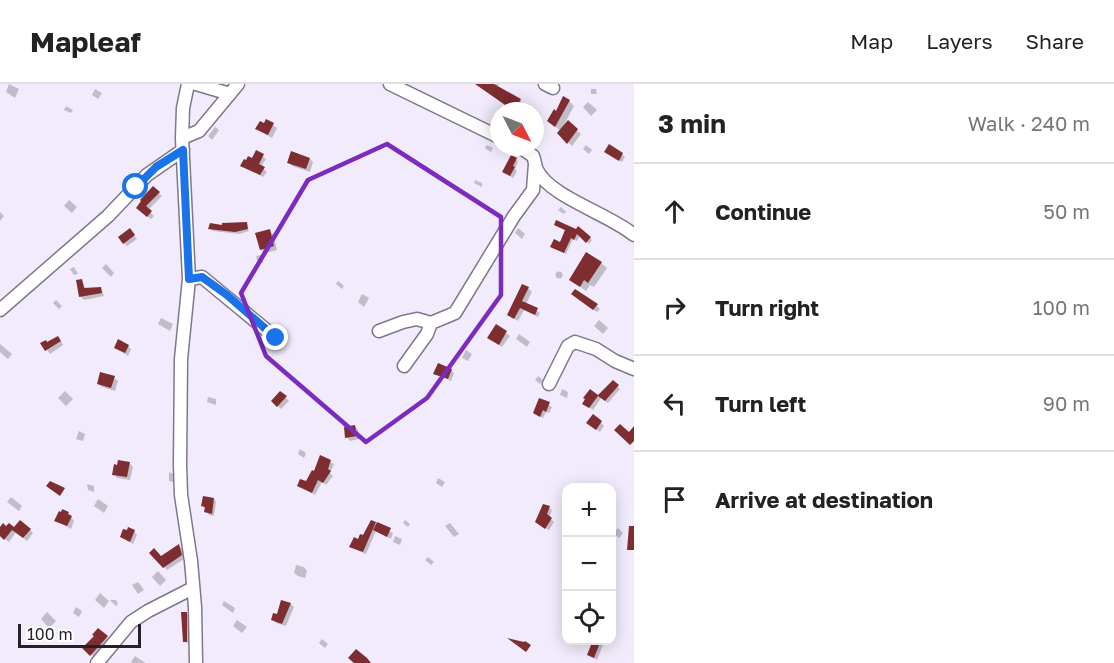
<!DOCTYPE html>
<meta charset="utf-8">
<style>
body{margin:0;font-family:"Golos Text",sans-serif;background:#f2f2f2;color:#222}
.controls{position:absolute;right:18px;bottom:18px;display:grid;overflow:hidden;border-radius:12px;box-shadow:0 3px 15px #0003}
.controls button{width:54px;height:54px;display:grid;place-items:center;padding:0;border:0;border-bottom:2px solid #e0e0e0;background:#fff;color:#222;font:30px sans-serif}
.compass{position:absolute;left:490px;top:18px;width:54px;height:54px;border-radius:50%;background:#fff;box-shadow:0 3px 15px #0003;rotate:132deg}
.scale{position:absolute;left:18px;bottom:15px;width:123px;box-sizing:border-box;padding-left:6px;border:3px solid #25212b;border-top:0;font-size:16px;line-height:21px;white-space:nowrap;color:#25212b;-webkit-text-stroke:4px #fff;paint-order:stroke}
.stop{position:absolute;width:18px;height:18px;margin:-14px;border:4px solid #1a73e8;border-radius:50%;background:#fff}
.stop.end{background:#1a73e8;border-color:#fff;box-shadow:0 2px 6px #0008}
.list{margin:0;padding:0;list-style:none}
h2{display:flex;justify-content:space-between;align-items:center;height:78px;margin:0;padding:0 24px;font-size:26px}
h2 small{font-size:20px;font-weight:400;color:#767676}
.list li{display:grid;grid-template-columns:39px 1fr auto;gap:18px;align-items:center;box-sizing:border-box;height:96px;padding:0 24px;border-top:2px solid #e0e0e0}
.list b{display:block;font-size:22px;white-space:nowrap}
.list em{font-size:20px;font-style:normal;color:#767676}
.icon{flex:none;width:33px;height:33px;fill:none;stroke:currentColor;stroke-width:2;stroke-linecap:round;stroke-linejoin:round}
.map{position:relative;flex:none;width:634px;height:579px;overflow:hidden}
header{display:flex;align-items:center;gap:36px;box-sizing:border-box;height:84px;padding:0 30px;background:#fff;border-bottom:2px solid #e0e0e0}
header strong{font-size:28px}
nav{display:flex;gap:33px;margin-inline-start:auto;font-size:21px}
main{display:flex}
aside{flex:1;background:#fff}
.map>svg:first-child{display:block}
.shadow{fill:#0003}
.building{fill:#7e2d31}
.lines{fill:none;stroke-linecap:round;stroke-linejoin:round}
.minor-casing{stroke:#80768e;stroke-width:15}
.minor{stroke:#fff;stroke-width:12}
.route{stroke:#1a73e8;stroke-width:8}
.marked{fill:none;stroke:#7b2cbf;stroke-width:4.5;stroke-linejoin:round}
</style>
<header>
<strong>Mapleaf</strong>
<nav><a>Map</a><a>Layers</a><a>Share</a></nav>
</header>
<main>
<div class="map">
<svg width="634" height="579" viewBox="0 0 634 579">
<rect width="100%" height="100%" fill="#f1ebfb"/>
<!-- shadow -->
<path class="shadow" d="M9,0L19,5L15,14L6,8Z
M476,0H499L497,3L520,16L525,22L522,27H513Z
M95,5L102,9L98,15L92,11Z
M591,5H596L597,10H591Z
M569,17L574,22L562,44L568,39L581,50L572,62L559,49L561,47L548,37Z
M588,18L597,26L591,32L583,23Z
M66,22L73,26L71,29L64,26Z
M267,37L277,44L272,54L257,45L265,41Z
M215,43L219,46L212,56L208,52Z
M487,61L493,64L491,68L485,64Z
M586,61L592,66L589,70L583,65Z
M257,68L266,75L261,83L267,88L263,93L242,81L252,76Z
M292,69L310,75L313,78L310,88L292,82L289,78Z
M609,70H622L625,73L622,78Z
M516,75L518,78L515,85L517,87L513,94L504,88Z
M475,96L482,99V103L474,99Z
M153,104L162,112L148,126L154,132L151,135L141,127Z
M69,116L77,123L72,129L64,122Z
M561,123L566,128L564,130L558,126Z
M0,128L4,132L0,137Z
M246,140L249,147L239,150L213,147L210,145Z
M556,141L577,147L579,144L592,156L589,160L580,151L577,157L573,155L566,170L552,163L561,160L566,147Z
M518,144L525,150L522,155L515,149Z
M269,147L273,150L277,166L265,169L261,165Z
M133,150L137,155L127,162L124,159Z
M261,171L263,179H258L256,172Z
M601,179L607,184L594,203L590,201L586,207L571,196Z
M106,180L114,189L111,193L102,184Z
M74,183L78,190L74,191L70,185Z
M555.5 191a3.5 3.5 0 1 1 7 0a3.5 3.5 0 1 1-7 0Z
M82,197L86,205L101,204L104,212L84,216L81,213Z
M338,197L344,202L342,205L336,200Z
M528,204L532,208L526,220L540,229L538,233L524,226L518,237L509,231Z
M362,210L369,214L364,223L358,218Z
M576,214L597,222L600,225L597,228Z
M56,216L62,222L59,225L53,219Z
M161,234L173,240L170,247L158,240Z
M599,236L608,244L603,250L594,242Z
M496,242L510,252L502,263L489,254Z
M519,250L530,258L527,263L516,255Z
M61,257L63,261L50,270L42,259Z
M0,260L12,270L8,275L0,268Z
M128,262L131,265L128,272L116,264Z
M466,266L472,270L468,277L462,274Z
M451,286L454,289L451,297L435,289Z
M538,292L543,296L540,300L535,296Z
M114,294L118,297L115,307L102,303L98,299Z
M613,298L620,305L608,319L601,314L593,326L587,322L590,307L598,313Z
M562,305L568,308L567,314L560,311Z
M65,307L73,315L66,322L58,314Z
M281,309L289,317L281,325L273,317Z
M208,313L216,315V321L207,318Z
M540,316L552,323L549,329L546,328L543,334L534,329Z
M601,338L604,342L600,348L592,342Z
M355,342L358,346L359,355L350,357L347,353Z
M79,347L85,350L83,357L76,355Z
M300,365L306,369L304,374L298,370Z
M321,373L334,380L330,389L333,392L326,401L322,398L315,411L299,401L306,399L315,389Z
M129,379L133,383L130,396L117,394L114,390Z
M169,388L173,390V398L169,397Z
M438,394L445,398L442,403L436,399Z
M87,400L94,402V408L88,406Z
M11,413L22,422L19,427L7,418Z
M98,415L108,422L104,429L94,422Z
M214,415L216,418L214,432L209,431L203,422Z
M549,423L552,426L549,434L554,438L549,446L540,441Z
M68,429L74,437L71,445L56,436Z
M405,436L410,440L408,443L403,439Z
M375,439L393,449L391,455L376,447L366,470L354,465L351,462L364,453Z
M450,439L459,450L454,453L445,442Z
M618,444L623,449L619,454L613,449Z
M14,445L30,446L33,449L27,457L16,448L9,458L0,451V446Z
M134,447L137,451L133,460L122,453Z
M395,452L402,455L400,461L393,458Z
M179,462L182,465L184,475L167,486L151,469L161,473Z
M428,473L434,478L431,481L425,476Z
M296,481L304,483L307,487L305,494L298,492L294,489Z
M158,487L166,496L160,502L152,493Z
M138,498L144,506L138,510L132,501Z
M100,509L109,517L104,524L95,516Z
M110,516H116L118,520L116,522Z
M224,517L235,524L233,529L222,521Z
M282,518L291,520L294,523L286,542L276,539L273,535L278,532Z
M76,523L82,527L79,533L73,529Z
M47,528L56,537L49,544L41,535Z
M186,529L190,533V561L185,557Z
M237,536L247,543L242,549L233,542Z
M98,546L110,557L95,574L84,564L96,552Z
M322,555L328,560L325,564L319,559Z
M593,556H605L597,576L588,570Z
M135,572L144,578L145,579H133L131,578Z"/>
<!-- building -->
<path class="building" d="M475,0H494L521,15L514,27Z
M563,12L570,16L555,43L547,37L554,25L556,27Z
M266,35L274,39L268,51L255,45L260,37L264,39Z
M568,36L578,45L567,60L557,49Z
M609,60L623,69L619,77L604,68Z
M256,66L264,70L259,80L265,83L260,91L240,82L244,75L246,76L248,72L252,74Z
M291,67L310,74L306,85L287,79Z
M511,71L517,74L513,82L515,83L510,92L502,88Z
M153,102L160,108L146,122L152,127L147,133L136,124L141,117L140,116Z
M556,136L576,145L578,142L591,153L586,159L577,150L574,156L571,154L564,169L550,163L554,155L560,158L565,146L554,141Z
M247,138L248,145L235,148L208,145L210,139L222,141V139Z
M130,144L135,151L123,160L118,153Z
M270,145L274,162L260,166L255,149Z
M586,168L602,178L588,199L584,196L580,203L569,196Z
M82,195L84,204L101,203L102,209L79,213L76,196Z
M522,200L529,203L522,217L538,224L535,231L520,224L514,235L507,231Z
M575,205L598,220L593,226L571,210Z
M496,240L507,247L499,261L487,254Z
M58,252L61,257L45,267L40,259L46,256L47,258Z
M118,255L129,261L125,269L114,264Z
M438,279L452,285L448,295L433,290Z
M100,288L115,292L111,304L97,300Z
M613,296L619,301L605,317L598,312L589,324L582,320L585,315L583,314L590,305L598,311Z
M280,307L287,312L277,323L271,317Z
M539,314L550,318L546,328L543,326L540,333L533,329Z
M593,330L602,337L596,346L586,339Z
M620,340L629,348L634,342V357L630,361L614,346Z
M355,341L357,352L345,354L344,343Z
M320,371L331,376L328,385L331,387L323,399L318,396L312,409L297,402L300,395L306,397L312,386L314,387Z
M118,376L130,378L127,393L112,391L114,380L117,381Z
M50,397L65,404L60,412L46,402Z
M203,412L214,414L212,430L204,428L205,423L201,422Z
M543,420L550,422L547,430L552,434L545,445L535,438Z
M62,425L69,428L68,430L72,432L67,442L54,437L59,427L61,428Z
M20,436L31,445L23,454L12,446L4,456L0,452V443L3,439L6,442L9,439L14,443Z
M371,436L376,438L363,468L349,463L354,453L358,455L360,450L363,451Z
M377,438L391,444L387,453L373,446Z
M629,442H634V466H627Z
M128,443L135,446L130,458L120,453L123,445L127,446Z
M179,460L182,471L163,484L149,469L154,464L161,472Z
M281,516L291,519L282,540L271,536L273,529L277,530Z
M181,528H187V558H183Z
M98,544L108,552L90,572L82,564L94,552L92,551Z
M507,554L524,558L525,557L531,561L526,568Z
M593,556H601L594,574L587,571Z
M356,565L367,574L371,579H354L348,574Z"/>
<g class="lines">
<!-- minor casing -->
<g class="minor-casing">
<path id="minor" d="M188,0L183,24L182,54L189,195L181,275L180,381L181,411L191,477L195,523L196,579
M196,0L230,10
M390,0L499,53
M545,0L553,4
M182,54L199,47L238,0
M520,63L533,72C535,77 535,82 537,86C550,113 609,130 634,151
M189,195L202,193L276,254
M0,226L108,132L147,91L183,66
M379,247L403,238L417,235L431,239L455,229L514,132L533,106L535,80
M404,282L427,250L431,239
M549,300L568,262L575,258L596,265L615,277L634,285
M97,579L131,538L148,527L193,504"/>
</g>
<!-- minor -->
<use href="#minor" class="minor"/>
</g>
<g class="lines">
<!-- route -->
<path class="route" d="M136,103L156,83L183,66L189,195L202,193L227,211L276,254"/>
</g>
<!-- marked area -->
<path class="marked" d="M387,60L501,133V211L427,314L366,358L266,272L241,209L308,96Z"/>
</svg>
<div class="controls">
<button>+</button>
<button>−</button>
<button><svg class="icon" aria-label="locate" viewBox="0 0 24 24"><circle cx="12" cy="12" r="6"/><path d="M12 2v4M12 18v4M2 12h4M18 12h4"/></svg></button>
</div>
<svg class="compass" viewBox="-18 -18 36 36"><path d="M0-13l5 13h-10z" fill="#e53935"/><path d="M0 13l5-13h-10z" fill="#767676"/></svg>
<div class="scale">100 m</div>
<div class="stop" style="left:136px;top:103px"></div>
<div class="stop end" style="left:276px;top:254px"></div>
</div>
<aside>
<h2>3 min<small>Walk · 240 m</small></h2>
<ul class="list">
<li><svg class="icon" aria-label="ahead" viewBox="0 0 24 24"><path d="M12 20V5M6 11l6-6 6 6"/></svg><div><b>Continue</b></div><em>50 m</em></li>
<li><svg class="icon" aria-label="right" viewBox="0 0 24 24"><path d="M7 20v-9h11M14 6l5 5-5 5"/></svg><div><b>Turn right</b></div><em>100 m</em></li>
<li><svg class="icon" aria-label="left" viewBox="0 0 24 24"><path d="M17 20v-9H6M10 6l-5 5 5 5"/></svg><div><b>Turn left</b></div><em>90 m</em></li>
<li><svg class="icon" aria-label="arrive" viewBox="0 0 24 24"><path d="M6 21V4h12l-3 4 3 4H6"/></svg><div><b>Arrive at destination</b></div></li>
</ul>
</aside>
</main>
